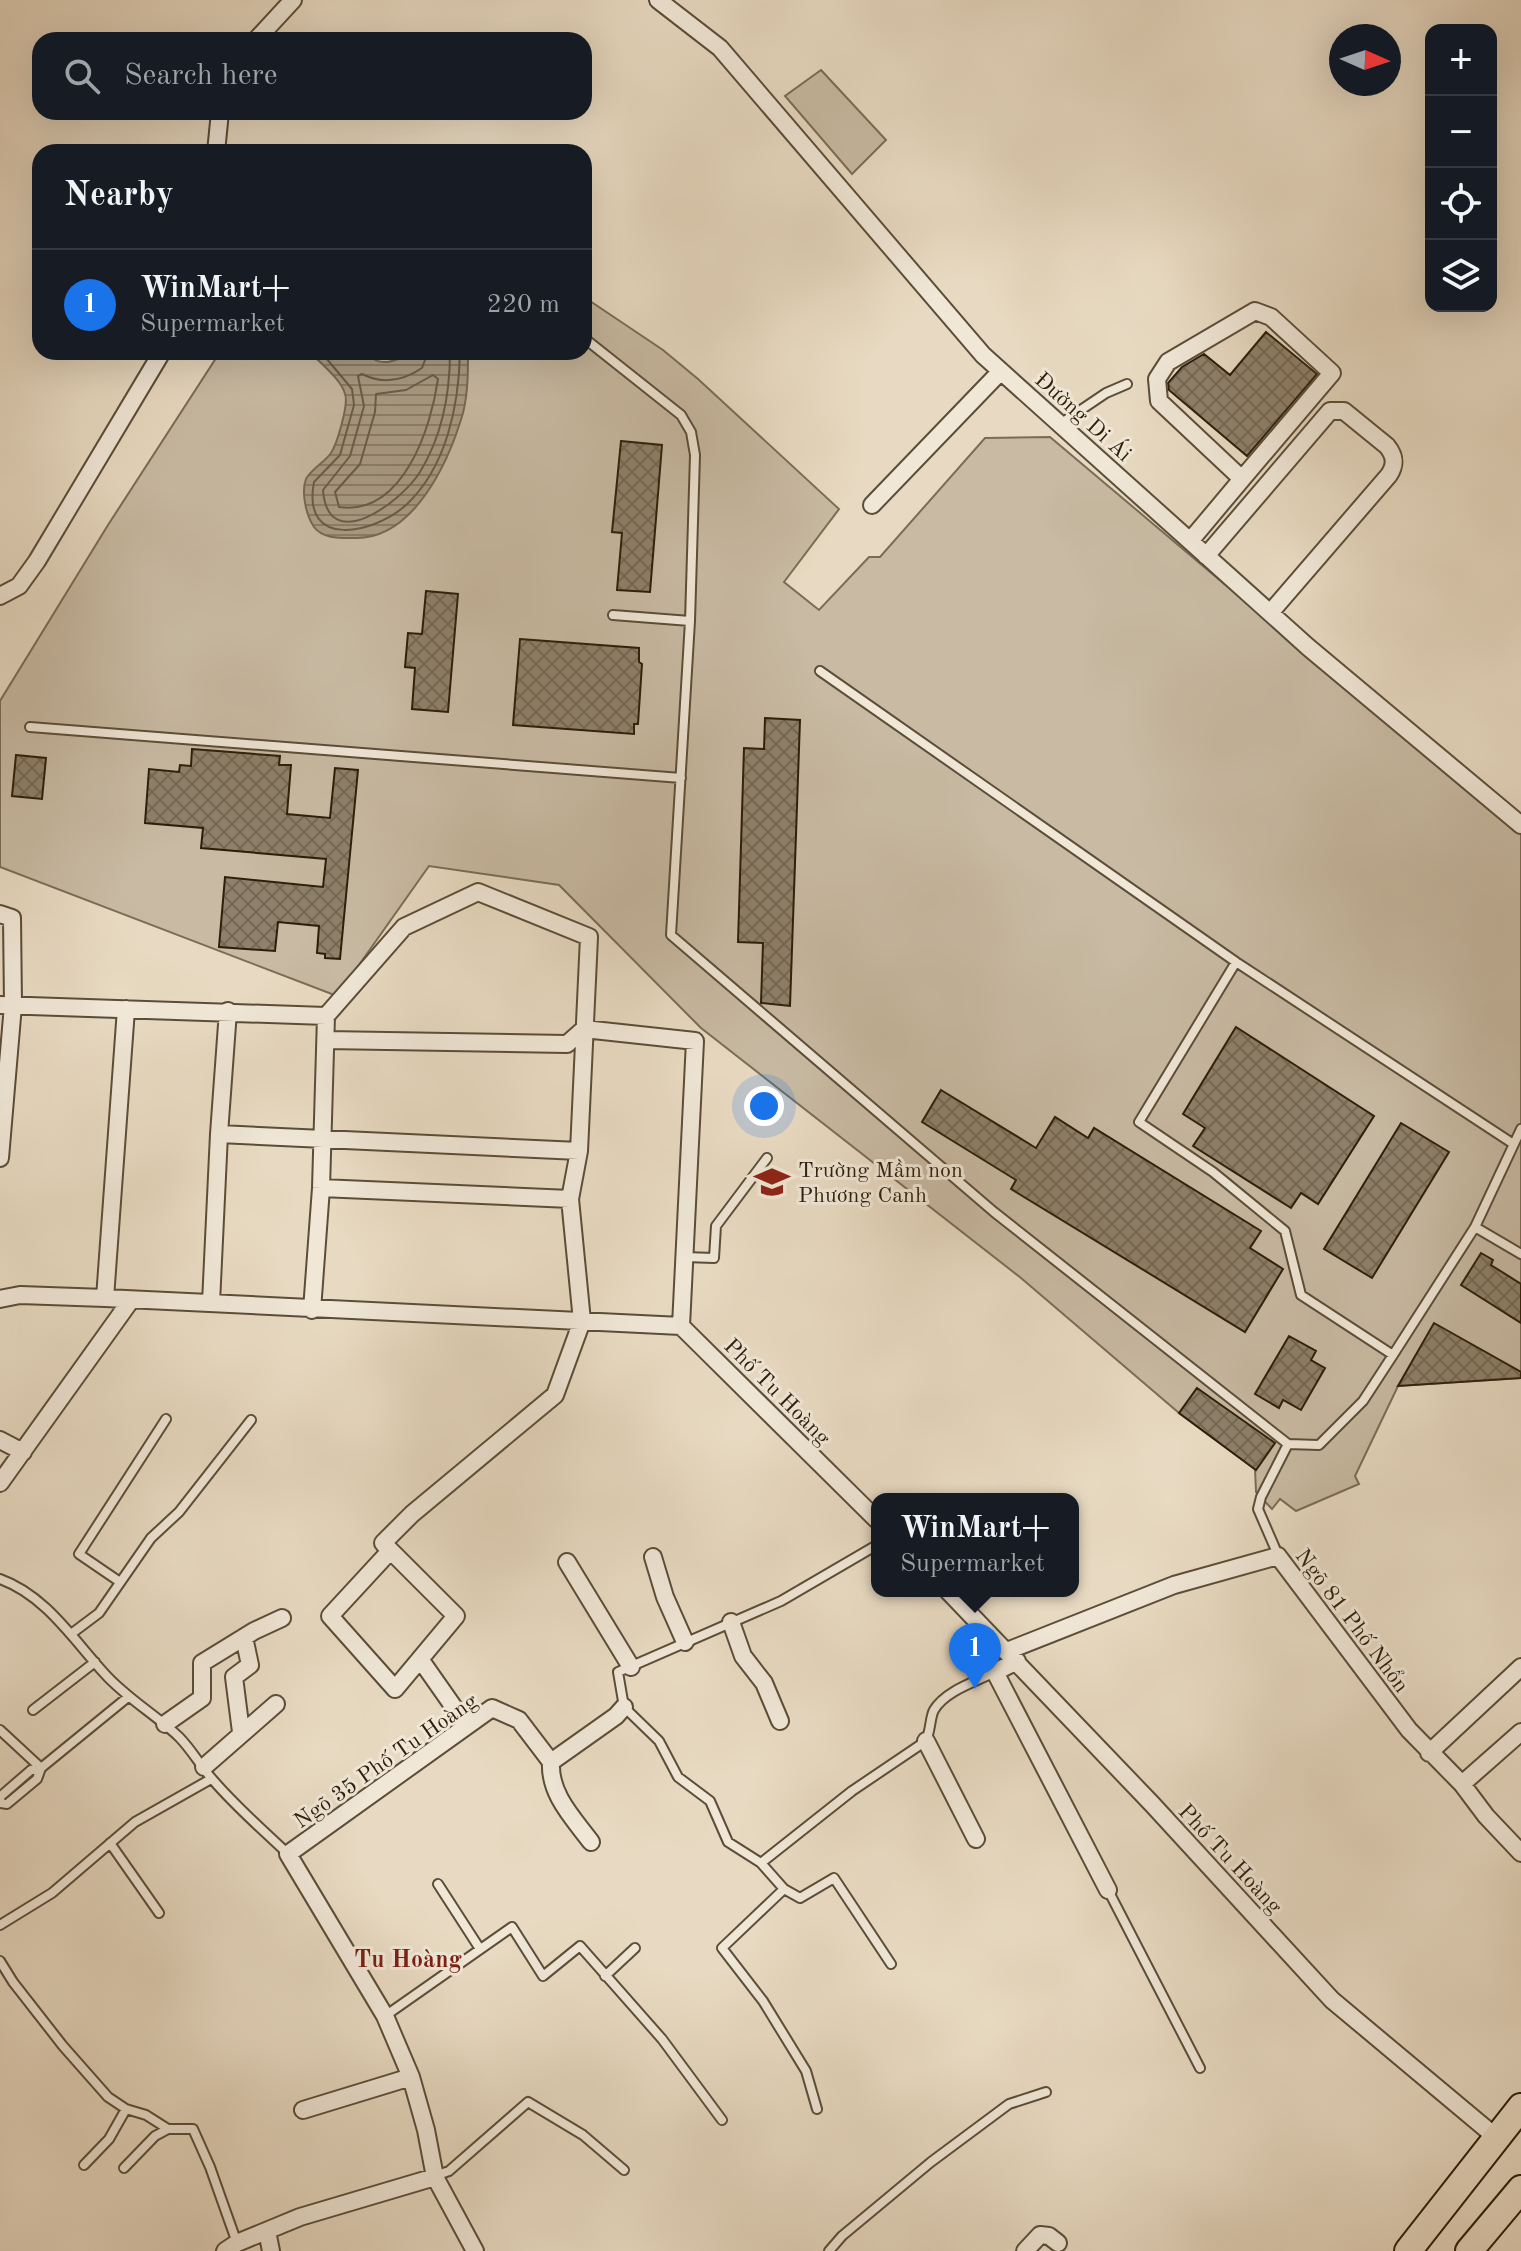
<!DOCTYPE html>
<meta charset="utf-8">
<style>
body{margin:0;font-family:"Old Standard TT",serif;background:#242831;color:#f1f3f6}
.controls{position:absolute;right:24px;top:24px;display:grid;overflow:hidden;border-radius:16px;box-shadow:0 8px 32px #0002}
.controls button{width:72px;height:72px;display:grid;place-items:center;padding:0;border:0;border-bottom:2px solid #363941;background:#171b24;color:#f1f3f6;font:40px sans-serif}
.compass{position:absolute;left:1329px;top:24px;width:72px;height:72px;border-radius:50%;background:#171b24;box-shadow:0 8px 32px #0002;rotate:93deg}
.you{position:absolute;left:764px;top:1106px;width:28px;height:28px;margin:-20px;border:6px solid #fff;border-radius:50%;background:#1a73e8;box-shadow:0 0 0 12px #1a73e833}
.badge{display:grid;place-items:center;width:52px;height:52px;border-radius:50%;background:#1a73e8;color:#fff;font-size:26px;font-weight:700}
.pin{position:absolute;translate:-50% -66px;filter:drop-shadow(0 2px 4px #0008)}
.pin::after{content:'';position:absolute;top:42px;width:28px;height:24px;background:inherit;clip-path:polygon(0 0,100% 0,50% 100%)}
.popup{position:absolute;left:871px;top:1493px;width:208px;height:104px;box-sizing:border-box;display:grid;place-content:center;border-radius:16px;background:#171b24;filter:drop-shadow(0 2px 6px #0005);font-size:26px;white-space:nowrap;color:#9ea1a6}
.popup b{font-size:30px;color:#f1f3f6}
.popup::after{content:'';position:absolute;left:50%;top:100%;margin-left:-16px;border:16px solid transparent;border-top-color:#171b24}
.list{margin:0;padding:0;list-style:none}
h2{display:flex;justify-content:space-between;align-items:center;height:104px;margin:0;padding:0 32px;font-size:34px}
h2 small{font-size:26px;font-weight:400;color:#9ea1a6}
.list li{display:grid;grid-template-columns:52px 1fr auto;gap:24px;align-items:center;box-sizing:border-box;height:112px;padding:0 32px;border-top:2px solid #363941}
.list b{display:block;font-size:30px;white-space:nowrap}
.list p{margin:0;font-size:26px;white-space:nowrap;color:#9ea1a6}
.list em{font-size:26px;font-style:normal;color:#9ea1a6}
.icon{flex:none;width:44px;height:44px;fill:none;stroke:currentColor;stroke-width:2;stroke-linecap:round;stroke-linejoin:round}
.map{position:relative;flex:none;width:1521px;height:2251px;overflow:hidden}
.search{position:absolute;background:#171b24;box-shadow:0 8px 32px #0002;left:32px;top:32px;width:560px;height:88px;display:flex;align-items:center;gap:20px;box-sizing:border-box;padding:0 28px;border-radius:24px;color:#9ea1a6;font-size:30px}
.panel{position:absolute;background:#171b24;box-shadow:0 8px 32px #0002;left:32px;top:144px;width:560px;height:216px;border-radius:24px}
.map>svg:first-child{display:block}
.pitch{fill:#c8baa3;stroke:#7a6c56;stroke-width:2}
.water{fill:url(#water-rules);stroke:#766853;stroke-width:2}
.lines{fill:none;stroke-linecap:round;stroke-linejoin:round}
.shore{stroke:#6a5c46;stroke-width:2}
.building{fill:url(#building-cross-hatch);stroke:#2c1e0a;stroke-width:2}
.service-casing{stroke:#5b4d38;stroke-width:12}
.minor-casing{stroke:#5b4d38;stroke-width:20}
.trunk-casing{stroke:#2c1e0a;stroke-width:30}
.service{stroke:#f0e7d7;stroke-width:8}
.minor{stroke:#f0e7d7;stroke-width:16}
.trunk{stroke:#e8dac2;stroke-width:26}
.labels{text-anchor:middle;stroke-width:6;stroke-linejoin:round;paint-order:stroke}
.street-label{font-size:22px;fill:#2c1e0a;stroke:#f0e7d7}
.poi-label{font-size:22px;fill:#2c1e0a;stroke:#f0e7d7;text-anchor:start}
.neighbourhood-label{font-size:24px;font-weight:bold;fill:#7a1f14;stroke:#f0e7d7}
</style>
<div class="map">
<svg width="1521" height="2251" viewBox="0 0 1521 2251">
<defs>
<pattern id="water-rules" width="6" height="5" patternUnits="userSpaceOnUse" patternTransform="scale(2)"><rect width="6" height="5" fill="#a89a83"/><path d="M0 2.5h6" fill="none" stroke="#897d69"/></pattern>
<pattern id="building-cross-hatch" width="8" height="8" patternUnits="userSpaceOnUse" patternTransform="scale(2)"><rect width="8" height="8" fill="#8e806a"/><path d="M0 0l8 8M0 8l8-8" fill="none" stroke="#746855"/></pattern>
</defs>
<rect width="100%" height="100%" fill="#e8dac2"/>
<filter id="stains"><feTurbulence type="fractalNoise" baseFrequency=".0025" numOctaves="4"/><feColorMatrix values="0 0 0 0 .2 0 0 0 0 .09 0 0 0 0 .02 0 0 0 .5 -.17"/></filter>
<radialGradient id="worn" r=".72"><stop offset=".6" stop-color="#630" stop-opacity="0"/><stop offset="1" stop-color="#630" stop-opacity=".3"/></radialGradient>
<!-- pitch -->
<path class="pitch" d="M821,70L886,140L852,174L785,96Z
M584,297L663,350L698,379L839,509L784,582L819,610L869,557H880L985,438L1050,437L1521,834V1378L1398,1386L1355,1476L1359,1484L1296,1511L1280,1499L1272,1509L1256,1492L1255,1469L1179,1413L1021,1278L701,1028L559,885L429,866L337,996L0,867V701L108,525L220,352H584Z"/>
<!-- water -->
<path class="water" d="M310,352H369L371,358C389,368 398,357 415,352C430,348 452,352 468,352C468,372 468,393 463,413C449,461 414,540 354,538C340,538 323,539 314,527C306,515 301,492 306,479C311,469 325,462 331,453C337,444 349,404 345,394C341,379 321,364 310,352Z"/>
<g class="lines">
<!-- shore -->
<path class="shore" d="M321,352L352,389L354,405L340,455L314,482C301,550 374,534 406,505C447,467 459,404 460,352
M428,352L422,368C403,381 382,384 362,374L358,376L364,406L350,456L323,490C328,557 401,502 420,472C442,436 450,393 450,352
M433,375L438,379C431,428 403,516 339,507L335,492L360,464L375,412L376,394L406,390Z"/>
</g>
<!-- building -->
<path class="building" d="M1266,332L1317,374L1247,456L1169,390L1168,383L1182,367L1204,354L1230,375Z
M621,441L662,445L650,592L617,590L622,533L612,532Z
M426,591L458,594L448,712L412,709L415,668L405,667L408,633L422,634Z
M520,639L639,648V662L642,664L638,724H634V734L513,725Z
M765,718L800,720L790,1006L761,1003L763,943L738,942L744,748L764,749Z
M192,749L280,756L279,765H291L287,814L330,818L335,768L358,770L340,959L325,958V954L317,953L319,926L278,922L275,951L219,947L225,877L323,887L326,859L201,848L203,828L145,823L149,769L179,772L180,765L191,766Z
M16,755L46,758L42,799L12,796Z
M1236,1027L1374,1116L1318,1204L1301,1193L1291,1208L1193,1146L1205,1128L1183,1114Z
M941,1090L1036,1148L1055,1117L1088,1138L1094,1128L1261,1231L1250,1248L1283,1269L1245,1332L1011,1189L1016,1180L922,1122Z
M1401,1123L1449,1152L1372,1278L1324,1249Z
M1481,1253L1493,1260L1491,1265L1521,1284V1323L1461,1285Z
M1434,1323L1521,1372V1378L1398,1386Z
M1289,1336L1316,1351L1311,1360L1325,1368L1301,1410L1283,1400L1279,1408L1255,1394Z
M1197,1388L1275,1443L1256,1470L1179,1413Z"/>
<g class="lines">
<!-- service casing -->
<g class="service-casing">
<path id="service" d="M584,338L681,415L691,432L695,455L690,621L671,935L994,1212L1288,1444
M1060,424L1106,393L1127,384
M613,615L690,621
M820,671L1236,962L1512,1143
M30,727L681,778
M1236,962L1139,1122L1213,1172L1285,1231L1301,1295L1393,1355
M1475,1227L1521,1254
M685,1257L714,1258L716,1226L767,1158
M1278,1555L1258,1509L1261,1497L1288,1444L1319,1445L1363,1401L1393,1355L1475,1227L1521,1129
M0,1579C45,1595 73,1639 104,1673C126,1698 155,1714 179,1737C192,1750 201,1767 213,1780C236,1807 263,1830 288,1854
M120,1582L79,1554L166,1419
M71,1634L99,1613L151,1538L179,1512L251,1420
M33,1710L95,1662
M0,1730L41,1768
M0,1801L1,1796L31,1770L41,1768
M0,1803L7,1804L37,1779L41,1768L128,1697
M110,1843L159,1913
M761,1863L852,1791L926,1741C931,1729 930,1717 934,1710C945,1691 975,1682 995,1672
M438,1884L480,1949
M784,1889L800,1898L834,1878L891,1964
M1108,1890L1200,2068
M0,1925L52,1893L135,1822L211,1779
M0,1961L13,1982L63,2046L108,2097L126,2109L146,2115L168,2129H193L210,2167L237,2243
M605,1976L635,1948
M385,2016L512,1927L543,1976L580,1946L662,2039L722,2120
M817,2109L806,2071L763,2001L722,1948L784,1889L761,1863L728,1842L710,1801L678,1777L659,1741L624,1707L618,1672L781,1601L877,1545
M84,2165L109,2139L126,2109
M124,2168L155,2136L168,2129
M435,2176L449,2171L528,2102L583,2135L624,2170
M829,2251L842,2236L931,2162L1009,2104L1046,2092"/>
</g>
<!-- minor casing -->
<g class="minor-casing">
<path id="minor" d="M658,0L720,48L983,355L1308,647L1521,825
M256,40L293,0
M216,152L220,112
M872,505L1001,371
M1190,541L1242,479L1159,401L1157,379L1168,362L1255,311L1271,317L1332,373L1242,479
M1206,556L1330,411H1344L1387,446C1395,456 1396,464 1389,475L1270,613
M0,596L19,586L37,561L162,352
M0,914L12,918L13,1005L0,1158
M0,1005L326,1016
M326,1040L567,1044L584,1029L695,1041L681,1326
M219,1134L579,1151
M321,1188L570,1199
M105,1298L126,1009
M0,1299L20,1295L105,1298L681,1326
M211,1303L219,1134L228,1011
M312,1310L321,1188L326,1016L404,927L478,892L589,937L579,1151L570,1199L582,1321L555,1395L412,1514L383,1543L456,1616L395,1689L330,1616L390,1551
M681,1326L877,1520
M0,1440L23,1452
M0,1483L131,1300
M653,1557L665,1597L685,1642
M567,1562L631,1667
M948,1591L1152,1804L1332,2000L1497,2138
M731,1622L743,1656L764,1683L780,1721
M1007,1651L1174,1585L1278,1556L1409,1730L1462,1784L1486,1816L1521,1853
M420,1659L467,1726
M1017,1661L995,1672L1108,1890
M165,1724L202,1698V1663L254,1631L282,1618
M241,1732L234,1677L250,1665L244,1637
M926,1741L976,1839
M1429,1753L1521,1667
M551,1762C549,1794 573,1818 591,1842
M551,1762L616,1716L624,1707
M204,1767L276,1704
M1462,1784L1521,1732
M303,2110L411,2077
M267,2231L271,2251
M225,2251L237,2243L300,2217L435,2177
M475,2251L435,2177L426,2130L411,2077L385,2016L288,1854L492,1708L519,1720L551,1762
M1025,2251L1040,2235L1049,2236L1058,2243"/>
</g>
<!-- trunk casing -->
<g class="trunk-casing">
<path id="trunk" d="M1408,2251L1521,2107
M1469,2251L1521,2189"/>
</g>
<!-- service -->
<use href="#service" class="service"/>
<!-- minor -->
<use href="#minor" class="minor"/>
<!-- trunk -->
<use href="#trunk" class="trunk"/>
</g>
<!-- icons -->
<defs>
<g id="school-bare" transform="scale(2.76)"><path d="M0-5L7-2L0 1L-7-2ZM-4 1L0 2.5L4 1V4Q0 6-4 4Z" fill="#8f2418" stroke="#f0e7d7" stroke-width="2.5" paint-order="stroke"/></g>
</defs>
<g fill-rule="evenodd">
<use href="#school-bare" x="772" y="1182"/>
</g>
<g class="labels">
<!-- street labels -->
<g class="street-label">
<text transform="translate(1084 416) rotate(42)" y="8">Đường Di Ái</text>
<text transform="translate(778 1391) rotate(45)" y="8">Phố Tu Hoàng</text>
<text transform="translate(1353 1620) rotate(53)" y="8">Ngõ 81 Phố Nhổn</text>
<text transform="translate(385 1760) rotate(-35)" y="8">Ngõ 35 Phố Tu Hoàng</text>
<text transform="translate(1231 1858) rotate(47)" y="8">Phố Tu Hoàng</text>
</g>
<!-- poi labels -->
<g class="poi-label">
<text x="798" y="1177">Trường Mầm non<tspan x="798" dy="25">Phương Canh</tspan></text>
</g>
<!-- neighbourhood labels -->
<g class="neighbourhood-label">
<text x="408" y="1967">Tu Hoàng</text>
</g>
</g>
<rect width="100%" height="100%" filter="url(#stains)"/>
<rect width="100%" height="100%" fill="url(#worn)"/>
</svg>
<div class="controls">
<button>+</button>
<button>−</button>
<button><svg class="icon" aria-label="locate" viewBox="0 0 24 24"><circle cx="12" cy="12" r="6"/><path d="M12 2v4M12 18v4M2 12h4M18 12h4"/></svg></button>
<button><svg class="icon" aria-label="layers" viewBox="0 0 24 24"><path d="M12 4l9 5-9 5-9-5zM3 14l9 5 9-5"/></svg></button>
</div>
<svg class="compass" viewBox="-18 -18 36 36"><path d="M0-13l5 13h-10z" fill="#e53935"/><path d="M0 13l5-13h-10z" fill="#9ea1a6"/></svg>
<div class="you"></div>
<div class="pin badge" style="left:975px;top:1689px">1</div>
<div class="popup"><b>WinMart+</b>Supermarket</div>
<div class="search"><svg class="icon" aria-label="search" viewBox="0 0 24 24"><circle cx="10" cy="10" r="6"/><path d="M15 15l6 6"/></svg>Search here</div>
<section class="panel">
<h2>Nearby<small></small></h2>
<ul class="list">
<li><span class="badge">1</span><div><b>WinMart+</b><p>Supermarket</p></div><em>220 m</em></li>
</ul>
</section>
</div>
